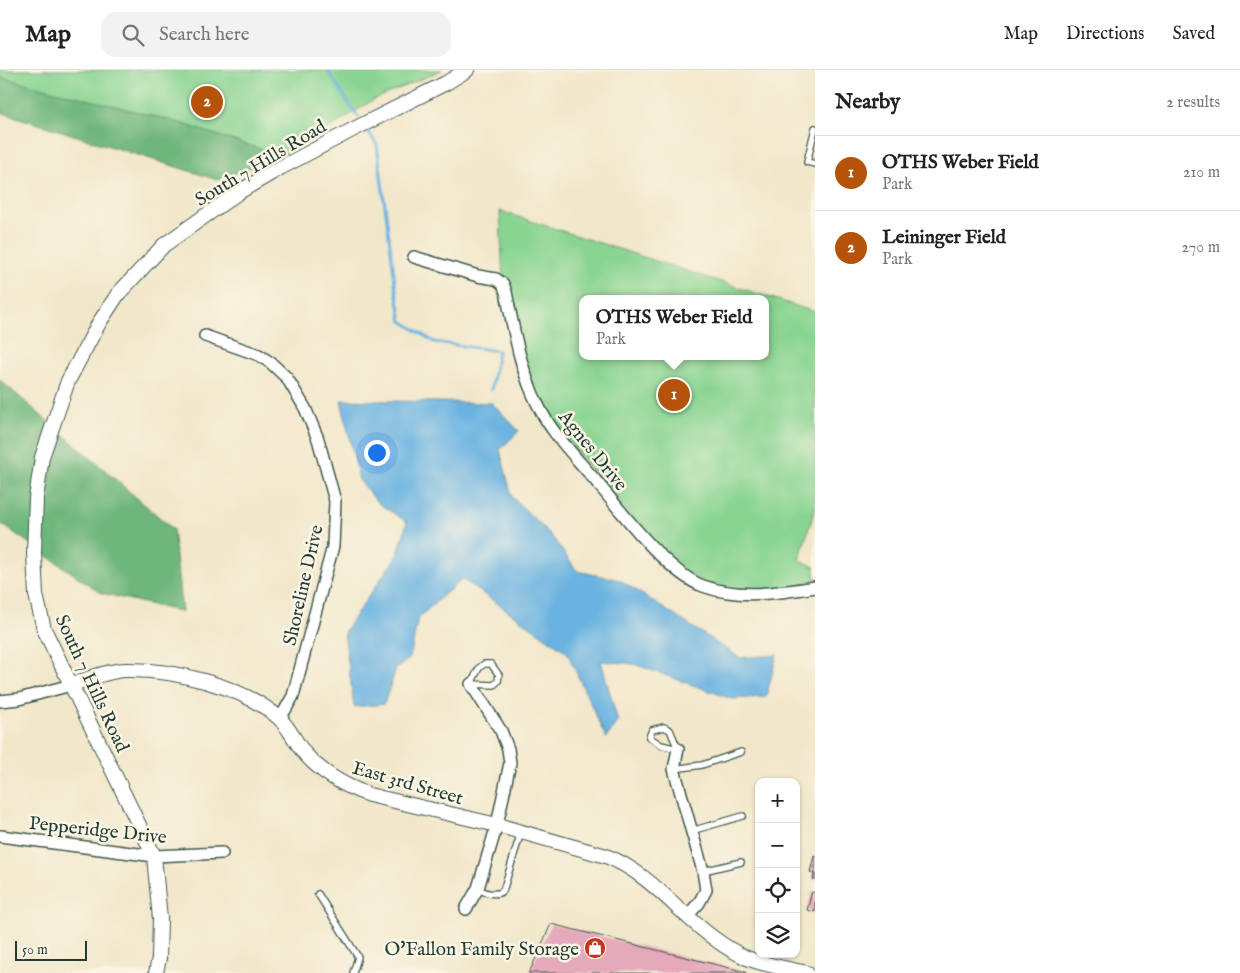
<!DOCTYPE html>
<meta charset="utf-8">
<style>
body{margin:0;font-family:"IM FELL English",serif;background:#f2f2f2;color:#222}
.controls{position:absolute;right:15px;bottom:15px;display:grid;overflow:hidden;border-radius:10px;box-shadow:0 1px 4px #0004}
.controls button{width:45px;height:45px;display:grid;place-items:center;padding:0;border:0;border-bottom:1px solid #e0e0e0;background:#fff;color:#222;font:25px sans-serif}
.scale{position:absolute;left:15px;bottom:12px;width:72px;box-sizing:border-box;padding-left:5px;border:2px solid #1f3d34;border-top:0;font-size:14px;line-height:18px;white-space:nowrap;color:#1f3d34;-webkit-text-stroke:4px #fcf5e5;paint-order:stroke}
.you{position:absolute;left:376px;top:382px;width:18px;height:18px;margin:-12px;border:4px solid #fff;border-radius:50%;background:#1a73e8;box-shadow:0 0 0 8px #1a73e833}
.badge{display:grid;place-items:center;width:32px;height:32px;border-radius:50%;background:#b45309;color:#fff;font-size:16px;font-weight:700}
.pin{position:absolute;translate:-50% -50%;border:2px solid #fff;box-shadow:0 1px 5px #0006}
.popup{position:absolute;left:579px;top:225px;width:190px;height:65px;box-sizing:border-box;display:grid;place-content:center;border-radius:10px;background:#fff;filter:drop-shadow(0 1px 4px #0005);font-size:16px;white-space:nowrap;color:#767676}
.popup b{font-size:19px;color:#222}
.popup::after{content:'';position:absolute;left:50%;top:100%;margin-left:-10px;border:10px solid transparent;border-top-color:#fff}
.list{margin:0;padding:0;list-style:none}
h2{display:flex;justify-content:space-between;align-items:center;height:65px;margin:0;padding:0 20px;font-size:21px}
h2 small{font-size:16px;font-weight:400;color:#767676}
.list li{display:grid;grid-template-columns:32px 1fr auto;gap:15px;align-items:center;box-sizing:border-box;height:75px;padding:0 20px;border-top:1px solid #e0e0e0}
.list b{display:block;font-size:19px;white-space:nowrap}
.list p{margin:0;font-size:16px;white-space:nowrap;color:#767676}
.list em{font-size:16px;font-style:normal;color:#767676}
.icon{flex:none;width:28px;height:28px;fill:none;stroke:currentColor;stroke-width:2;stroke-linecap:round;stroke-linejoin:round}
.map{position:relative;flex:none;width:815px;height:903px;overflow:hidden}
header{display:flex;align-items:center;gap:30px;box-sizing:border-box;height:70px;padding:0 25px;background:#fff;border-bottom:1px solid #e0e0e0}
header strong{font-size:24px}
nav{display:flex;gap:28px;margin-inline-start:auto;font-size:18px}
.search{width:350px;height:45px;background:#f2f2f2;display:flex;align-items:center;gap:12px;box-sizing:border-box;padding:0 18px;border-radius:15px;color:#767676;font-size:19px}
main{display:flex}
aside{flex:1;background:#fff}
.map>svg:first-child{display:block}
.green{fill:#88d491;stroke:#548862;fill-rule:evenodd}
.forest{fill:#6eb67b;stroke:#467a58}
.water{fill:#69b2e1;stroke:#44788a}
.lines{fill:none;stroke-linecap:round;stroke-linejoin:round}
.stream{stroke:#69b2e1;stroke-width:3}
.building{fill:#e4a9bb}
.service-casing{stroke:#3e564a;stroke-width:8}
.minor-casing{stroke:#3e564a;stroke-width:14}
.tertiary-casing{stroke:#3e564a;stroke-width:16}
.service{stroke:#fff;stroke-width:5.5}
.minor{stroke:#fff;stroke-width:11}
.tertiary{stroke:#fff;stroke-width:14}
.labels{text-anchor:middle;stroke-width:5;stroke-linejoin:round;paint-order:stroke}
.street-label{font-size:19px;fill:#1f3d34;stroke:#fcf5e5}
.poi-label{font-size:19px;fill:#1f3d34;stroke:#fcf5e5;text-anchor:end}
</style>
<header>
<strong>Map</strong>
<div class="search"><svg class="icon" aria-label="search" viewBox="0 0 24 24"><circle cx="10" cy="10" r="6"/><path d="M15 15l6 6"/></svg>Search here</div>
<nav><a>Map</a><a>Directions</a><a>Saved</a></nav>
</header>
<main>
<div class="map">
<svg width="815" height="903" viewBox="0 0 815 903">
<rect width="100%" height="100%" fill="#fcf5e5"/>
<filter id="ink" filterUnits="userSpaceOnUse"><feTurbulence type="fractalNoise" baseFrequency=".02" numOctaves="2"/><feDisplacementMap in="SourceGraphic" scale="10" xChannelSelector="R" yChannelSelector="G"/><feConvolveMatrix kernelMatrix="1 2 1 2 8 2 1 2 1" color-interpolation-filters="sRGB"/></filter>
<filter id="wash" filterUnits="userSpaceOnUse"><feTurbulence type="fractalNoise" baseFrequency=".0096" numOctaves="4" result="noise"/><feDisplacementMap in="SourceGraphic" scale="20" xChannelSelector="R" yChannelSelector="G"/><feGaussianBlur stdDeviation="1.12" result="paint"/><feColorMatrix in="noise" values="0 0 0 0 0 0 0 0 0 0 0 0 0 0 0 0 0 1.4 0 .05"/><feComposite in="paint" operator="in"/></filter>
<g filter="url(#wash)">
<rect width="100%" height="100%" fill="#f1e7ca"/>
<!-- green -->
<path class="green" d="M0,0H442L373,30L336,54L281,86L173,51L0,7Z
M500,141L815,242V439L799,490L815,497V517L720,521L668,493L537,334L503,214ZM583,229H765V286H583Z"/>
<!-- forest -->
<path class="forest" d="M0,7L173,51L281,86L218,110L0,42Z
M0,310L173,459L182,542L101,523L0,453Z"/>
<!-- water -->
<path class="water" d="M341,330L492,333L519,361L500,380L512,427L550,464L577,501L620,510L740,588L777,585L766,627L732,629L634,594L601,591L618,652L606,668L567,582L462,509L418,548L410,588L396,599L384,634L354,637L344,562L398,484L407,452L378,433L359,410Z"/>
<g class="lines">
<!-- stream -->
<path class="stream" d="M327,0L358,47
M368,61L377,75L396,220L402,251L434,272L498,281L491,320"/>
</g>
<g id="blocks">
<!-- building -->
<path class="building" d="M814,786H815V810L813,809L814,803L810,802Z
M812,822L815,823V842L807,840Z
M551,854L746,902V903H529Z"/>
</g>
</g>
<g filter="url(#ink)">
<use href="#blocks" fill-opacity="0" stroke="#3e564a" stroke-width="1"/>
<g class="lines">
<!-- service casing -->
<g class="service-casing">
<path id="service" d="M815,58L807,92L815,94
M484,594H491L499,605L498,611L494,615L471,614L479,598Z
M664,657L670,660L678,679L661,675L649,667L652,660Z
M674,699L702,695L741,682
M691,761L743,746
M703,801L741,792
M477,819C486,823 495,826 503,821L521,762
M318,824L358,887L353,903"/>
</g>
<!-- minor casing -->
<g class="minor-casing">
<path id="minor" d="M414,187L478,206L496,209L503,214L506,222C514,260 520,300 538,335C551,363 575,386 595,410C620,440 667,503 703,516C739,529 778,523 815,517
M205,266L259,285L271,293L287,308L305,338L318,369L335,431L333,476L293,626L280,649
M0,631L19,629L71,615
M678,679L674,699L703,801L706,820L699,833L688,845
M0,766L154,786L222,783
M466,839L478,818L497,755L510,693L508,679L501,661L471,614"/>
</g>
<!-- tertiary casing -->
<g class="tertiary-casing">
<path id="tertiary" d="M71,615C88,609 107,601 125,600C173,599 243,616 279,648C290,658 296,674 306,685C323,704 345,716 369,725L497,755L606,786C650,803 677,842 715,869C724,876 736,883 747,888C764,895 789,899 807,903
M156,903L159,888L160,849L154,786L44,559L36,525L34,483L36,428L42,387L68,311L99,253L118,224L164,175L239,122L280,98L354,59L446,13L467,0"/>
</g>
<!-- service -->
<use href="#service" class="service"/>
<!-- minor -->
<use href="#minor" class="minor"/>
<!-- tertiary -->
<use href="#tertiary" class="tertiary"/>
</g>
</g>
<!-- icons -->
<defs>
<g id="shop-disc" transform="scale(1.125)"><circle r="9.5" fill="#c8321e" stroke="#fcf5e5"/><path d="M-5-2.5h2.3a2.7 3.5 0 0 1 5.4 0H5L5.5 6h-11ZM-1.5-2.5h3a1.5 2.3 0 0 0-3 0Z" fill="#fff"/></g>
</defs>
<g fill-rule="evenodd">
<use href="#shop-disc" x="595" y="878"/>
</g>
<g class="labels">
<!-- street labels -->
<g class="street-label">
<text transform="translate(260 92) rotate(-31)" y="7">South 7 Hills Road</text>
<text transform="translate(594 380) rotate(51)" y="7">Agnes Drive</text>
<text transform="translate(302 515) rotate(-77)" y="7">Shoreline Drive</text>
<text transform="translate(93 613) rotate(65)" y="7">South 7 Hills Road</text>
<text transform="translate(408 712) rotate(16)" y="7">East 3rd Street</text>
<text transform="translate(98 759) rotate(6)" y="7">Pepperidge Drive</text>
</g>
<!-- poi labels -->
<g class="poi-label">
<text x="579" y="885">O'Fallon Family Storage</text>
</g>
</g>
</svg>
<div class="controls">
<button>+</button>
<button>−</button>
<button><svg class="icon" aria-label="locate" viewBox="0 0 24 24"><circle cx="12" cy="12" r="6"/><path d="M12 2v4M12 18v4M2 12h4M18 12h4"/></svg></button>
<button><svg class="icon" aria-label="layers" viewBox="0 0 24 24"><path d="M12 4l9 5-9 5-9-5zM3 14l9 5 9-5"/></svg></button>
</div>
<div class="scale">50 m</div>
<div class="you"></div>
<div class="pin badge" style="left:674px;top:325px">1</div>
<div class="popup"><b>OTHS Weber Field</b>Park</div>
<div class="pin badge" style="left:207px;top:32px">2</div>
</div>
<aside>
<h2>Nearby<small>2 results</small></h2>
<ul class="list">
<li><span class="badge">1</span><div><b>OTHS Weber Field</b><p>Park</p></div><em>210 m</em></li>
<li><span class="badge">2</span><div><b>Leininger Field</b><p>Park</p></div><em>270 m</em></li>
</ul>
</aside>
</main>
